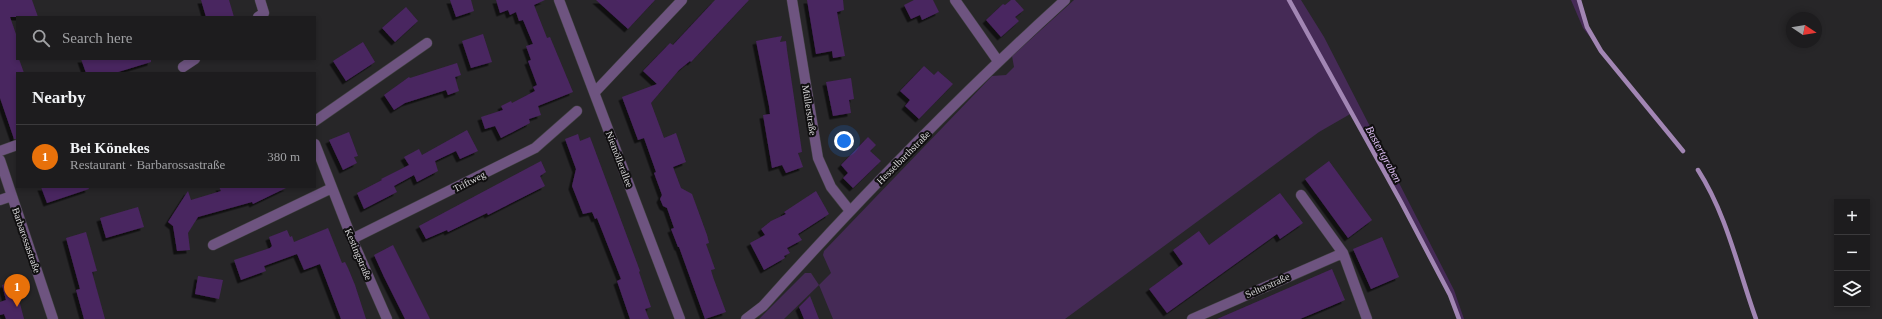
<!DOCTYPE html>
<meta charset="utf-8">
<style>
body{margin:0;font-family:"Times New Roman",serif;background:#2a292b;color:#f1f3f6}
.controls{position:absolute;right:12px;bottom:12px;display:grid;overflow:hidden;border-radius:0px;box-shadow:0 2px 6px #0003}
.controls button{width:36px;height:36px;display:grid;place-items:center;padding:0;border:0;border-bottom:1px solid #3b3a3c;background:#1d1c1e;color:#f1f3f6;font:20px sans-serif}
.compass{position:absolute;left:1786px;top:12px;width:36px;height:36px;border-radius:50%;background:#1d1c1e;box-shadow:0 2px 6px #0003;rotate:102deg}
.you{position:absolute;left:844px;top:141px;width:14px;height:14px;margin:-10px;border:3px solid #fff;border-radius:50%;background:#1a73e8;box-shadow:0 0 0 6px #1a73e833}
.badge{display:grid;place-items:center;width:26px;height:26px;border-radius:50%;background:#b45309;color:#fff;font-size:13px;font-weight:700}
.pin{position:absolute;translate:-50% -33px;filter:drop-shadow(0 1px 2px #0008)}
.pin::after{content:'';position:absolute;top:21px;width:14px;height:12px;background:inherit;clip-path:polygon(0 0,100% 0,50% 100%)}
.list{margin:0;padding:0;list-style:none}
h2{display:flex;justify-content:space-between;align-items:center;height:52px;margin:0;padding:0 16px;font-size:17px}
h2 small{font-size:13px;font-weight:400;color:#a0a1a4}
.list li{display:grid;grid-template-columns:26px 1fr auto;gap:12px;align-items:center;box-sizing:border-box;height:64px;padding:0 16px;border-top:1px solid #3b3a3c}
.list b{display:block;font-size:15px;white-space:nowrap}
.list p{margin:0;font-size:13px;white-space:nowrap;color:#a0a1a4}
.list em{font-size:13px;font-style:normal;color:#a0a1a4}
.icon{flex:none;width:22px;height:22px;fill:none;stroke:currentColor;stroke-width:2;stroke-linecap:round;stroke-linejoin:round}
.map{position:relative;flex:none;width:1882px;height:319px;overflow:hidden}
.search{position:absolute;background:#1d1c1e;box-shadow:0 2px 6px #0003;left:16px;top:16px;width:300px;height:44px;display:flex;align-items:center;gap:10px;box-sizing:border-box;padding:0 14px;border-radius:0px;color:#a0a1a4;font-size:15px}
.panel{position:absolute;background:#1d1c1e;box-shadow:0 2px 6px #0003;left:16px;top:72px;width:300px;height:116px;border-radius:0px}
.map>svg:first-child{display:block}
.green{fill:#452a56}
.lines{fill:none;stroke-linecap:round;stroke-linejoin:round}
.stream{stroke:#a286b4;stroke-width:4.5}
.building{fill:#4a2560;filter:url(#shadow)}
.minor-casing{stroke:#444345;stroke-width:11}
.minor{stroke:#6e5480;stroke-width:10}
.labels{text-anchor:middle;stroke-width:4;stroke-linejoin:round;paint-order:stroke}
.street-label{font-size:10px;fill:#dad9db;stroke:#100f10}
.water-label{font-size:11px;font-style:italic;fill:#e2c2f8;stroke:#100f10}
</style>
<div class="map">
<svg width="1882" height="319" viewBox="0 0 1882 319">
<defs>
<filter id="shadow"><feDropShadow dx="-3.5" dy="3.5" stdDeviation="0" flood-color="#0009"/></filter>
</defs>
<rect width="100%" height="100%" fill="#272628"/>
<!-- green -->
<path class="green" d="M1074,0H1301L1324,37L1454,290L1464,319H1459L1450,295L1352,113L1319,132L1065,319H833L819,285L784,319H759L805,273H811L819,285L831,273L823,255L824,251L992,76L1006,75L1014,67L1012,56Z
M1571,0H1579L1587,27L1601,51L1583,28Z"/>
<g class="lines">
<!-- stream -->
<path class="stream" d="M1289,0L1401,202L1450,295L1459,319
M1579,0L1587,27L1601,51L1683,151
M1698,170C1727,215 1738,269 1756,319"/>
</g>
<!-- building -->
<path class="building" d="M0,0H32L38,17H10L17,37V59H19L24,73H17V139H14L0,98Z
M201,0H229L234,17H206Z
M450,0H471L474,11L456,17Z
M496,0H545L534,5L547,38L550,37L573,92L538,106L541,115L529,119L530,123L501,138L495,126L485,129L481,117L503,110L501,106L511,101L512,103L535,91L533,87L537,85L528,61L531,60L526,46L533,44L523,20L519,21L516,12L510,15L508,10L500,13Z
M596,0H655L628,29Z
M715,0H749L691,62L690,61L679,70L651,103L664,138L676,133L686,162L673,167L681,188L692,194L707,235L709,243L706,244L715,269L711,270L713,277L726,312L705,319L679,247H678L671,229L674,228L667,208L663,206L660,199L662,195L654,173L656,172L644,138L638,140L622,97L657,84L643,71L670,43L673,45Z
M807,0H843L844,10L837,12L845,56L833,58L832,51L816,54Z
M914,0H933L939,12L922,20L920,15L911,19L904,5Z
M1011,0H1015L1024,10L1015,17L1019,21L1001,37L986,20L1003,4L1005,5Z
M406,7L418,21L395,42L382,28Z
M483,34L492,62L471,68L462,41Z
M782,36L780,42L786,41L787,50L802,152L798,153L803,167L786,173L782,165L772,168L763,115L770,114L769,106L756,41Z
M363,42L375,62L346,81L333,61Z
M81,59H151V62L115,73H86Z
M457,63L461,75L455,77L459,91L448,95L446,90L405,103L394,110L384,95L409,77L410,78Z
M924,66L934,75L938,71L953,84L919,119L905,106L910,100L900,91Z
M851,78L854,99L849,100L851,113L833,116L826,82Z
M467,130L478,151L460,159L456,151L435,161L438,171L417,182L414,175L394,186L397,192L364,209L357,193L382,180L381,179L409,165L404,157L419,149L422,155Z
M349,132L358,156L354,157L357,163L343,170L329,140Z
M578,134L580,141L590,137L640,271L639,272L651,307L645,309L649,319H630L617,281L621,279L597,218L595,219L592,212L583,214L572,186L576,169L565,139Z
M868,137L876,145L870,151L881,161L853,188L843,178L848,173L841,165Z
M541,161L546,172L540,176L545,186L488,215L487,213L448,232L447,230L426,239L419,226Z
M1329,161L1372,220L1348,238L1305,179Z
M41,187H88L89,189L47,203Z
M219,187H288L253,204L252,202L198,217L188,233L190,250L177,251L173,226L168,222L188,191L191,200L221,191Z
M816,191L829,214L798,234L802,240L787,248L790,253L784,256L785,258L764,270L750,243L765,235L761,229L771,221L786,214L784,212Z
M1280,193L1303,223L1280,239L1277,234L1167,313L1149,289L1183,264L1173,250L1199,231L1209,245Z
M138,207L144,227L106,238L100,218Z
M328,228L342,263L345,262L348,268L355,285L366,319H341L320,264L304,270L297,254L264,266L266,271L241,280L234,260L270,248L272,246L269,237L287,230L290,237L292,236L294,242Z
M86,232L97,271L92,272L105,319H84L76,290L80,289L66,238Z
M1382,237L1399,277L1371,289L1353,249Z
M393,245L430,319H405L384,277L374,255Z
M1332,269L1345,300L1331,306L1300,319H1217Z
M198,276L223,280L219,299L195,294Z
M13,281L17,292L24,319H6L4,314L0,315V302L6,300L2,285Z
M810,296L819,319H804L799,307Z"/>
<g class="lines">
<!-- minor casing -->
<g class="minor-casing">
<path id="minor" d="M559,0L680,319
M792,0L818,158L831,187L850,211
M955,0L998,61
M258,17L264,13L260,0
M183,67L195,59
M595,92L682,0
M315,121L427,43
M315,144L352,239L387,319
M0,151L17,145
M0,160L53,319
M1301,195L1343,253L1367,319
M0,200L12,196
M352,239L535,148L577,111
M213,245L332,188
M746,319L763,306C859,199 959,96 1065,0
M1192,319L1343,253"/>
</g>
<!-- minor -->
<use href="#minor" class="minor"/>
</g>
<g class="labels">
<!-- street labels -->
<g class="street-label">
<text transform="translate(810 110) rotate(81)" y="4">Müllerstraße</text>
<text transform="translate(903 157) rotate(-45)" y="4">Hesselbarthstraße</text>
<text transform="translate(620 159) rotate(69)" y="4">Niemöllerallee</text>
<text transform="translate(469 181) rotate(-27)" y="4">Triftweg</text>
<text transform="translate(27 240) rotate(71)" y="4">Barbarossastraße</text>
<text transform="translate(359 254) rotate(67)" y="4">Kestingstraße</text>
<text transform="translate(1267 285) rotate(-24)" y="4">Selterstraße</text>
</g>
<!-- water labels -->
<g class="water-label">
<text transform="translate(1384 154) rotate(61)" y="4">Bastertgraben</text>
</g>
</g>
</svg>
<div class="controls">
<button>+</button>
<button>−</button>
<button><svg class="icon" aria-label="layers" viewBox="0 0 24 24"><path d="M12 4l9 5-9 5-9-5zM3 14l9 5 9-5"/></svg></button>
</div>
<svg class="compass" viewBox="-18 -18 36 36"><path d="M0-13l5 13h-10z" fill="#e53935"/><path d="M0 13l5-13h-10z" fill="#a0a1a4"/></svg>
<div class="you"></div>
<div class="pin badge" style="left:17px;top:307px;background:#e8710a">1</div>
<div class="search"><svg class="icon" aria-label="search" viewBox="0 0 24 24"><circle cx="10" cy="10" r="6"/><path d="M15 15l6 6"/></svg>Search here</div>
<section class="panel">
<h2>Nearby<small></small></h2>
<ul class="list">
<li><span class="badge" style="background:#e8710a">1</span><div><b>Bei Könekes</b><p>Restaurant · Barbarossastraße</p></div><em>380 m</em></li>
</ul>
</section>
</div>
